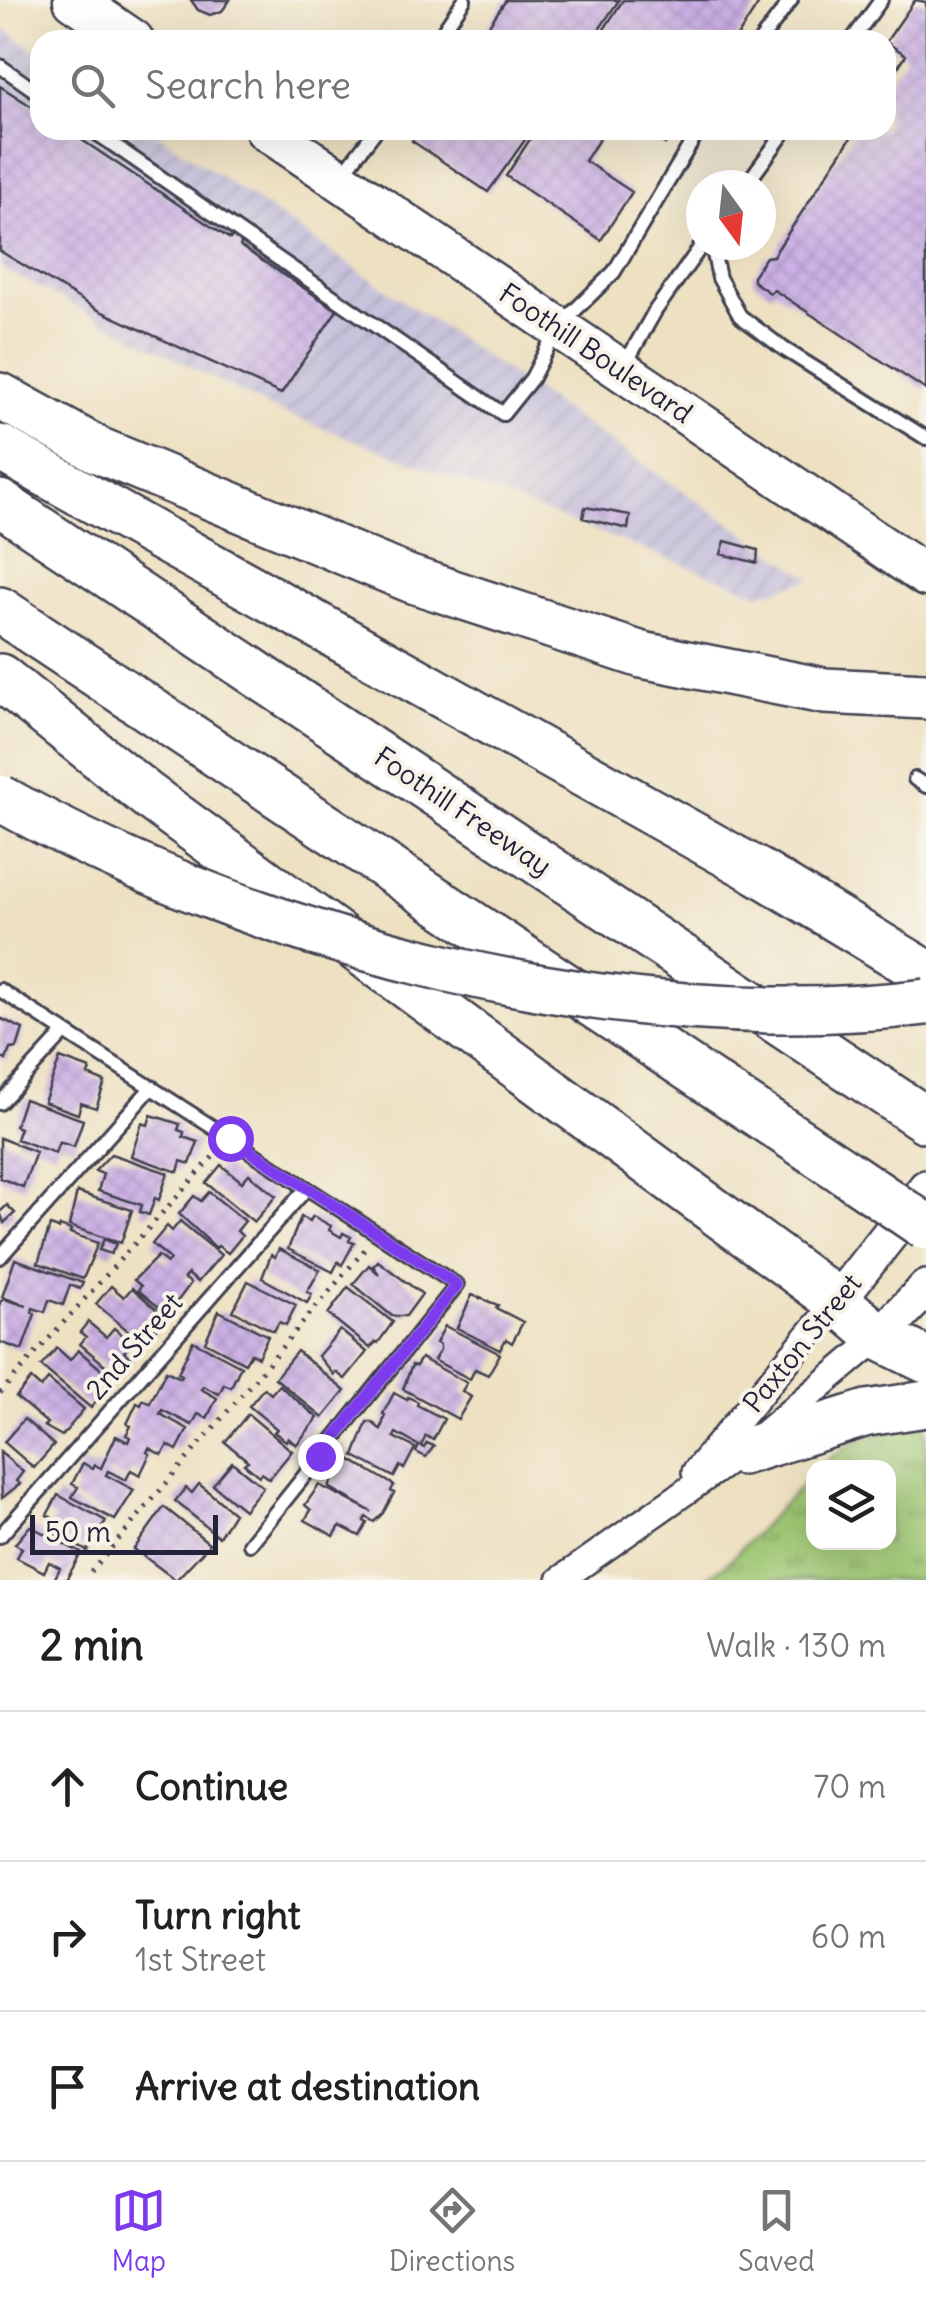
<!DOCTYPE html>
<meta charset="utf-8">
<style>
body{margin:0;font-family:Delius,sans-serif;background:#f2f2f2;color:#202124}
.controls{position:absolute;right:30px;bottom:30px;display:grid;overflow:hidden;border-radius:20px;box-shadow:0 10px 40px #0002}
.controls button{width:90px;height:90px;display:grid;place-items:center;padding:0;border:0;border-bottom:2px solid #e0e0e0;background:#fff;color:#202124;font:50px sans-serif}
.compass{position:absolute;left:686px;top:170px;width:90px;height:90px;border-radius:50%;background:#fff;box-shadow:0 10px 40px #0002;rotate:165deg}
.scale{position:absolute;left:30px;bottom:25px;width:188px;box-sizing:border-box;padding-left:10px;border:5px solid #22223b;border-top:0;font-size:28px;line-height:35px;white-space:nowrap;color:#22223b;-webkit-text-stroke:8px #f7f3e8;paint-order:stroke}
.stop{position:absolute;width:30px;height:30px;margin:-22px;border:8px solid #7c3aed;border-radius:50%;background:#fff}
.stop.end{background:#7c3aed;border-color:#fff;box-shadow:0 2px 10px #0008}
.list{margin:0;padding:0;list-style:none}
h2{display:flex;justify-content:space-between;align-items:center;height:130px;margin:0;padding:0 40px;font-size:42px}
h2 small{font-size:32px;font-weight:400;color:#757577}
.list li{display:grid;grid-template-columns:65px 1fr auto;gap:30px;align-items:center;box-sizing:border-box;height:150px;padding:0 40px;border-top:2px solid #e0e0e0}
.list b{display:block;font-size:38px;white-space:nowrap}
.list p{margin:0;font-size:32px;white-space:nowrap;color:#757577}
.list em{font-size:32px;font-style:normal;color:#757577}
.icon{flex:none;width:55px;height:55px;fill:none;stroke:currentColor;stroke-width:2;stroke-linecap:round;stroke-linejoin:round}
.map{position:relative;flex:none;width:926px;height:1580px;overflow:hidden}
.search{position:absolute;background:#fff;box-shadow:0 10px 40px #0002;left:30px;right:30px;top:30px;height:110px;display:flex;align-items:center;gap:25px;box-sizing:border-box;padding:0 35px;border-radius:30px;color:#757577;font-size:38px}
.sheet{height:580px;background:#fff}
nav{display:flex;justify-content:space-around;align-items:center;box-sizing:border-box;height:140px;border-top:2px solid #e0e0e0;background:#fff;font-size:28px;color:#757577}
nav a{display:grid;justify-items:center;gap:5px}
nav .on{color:#7c3aed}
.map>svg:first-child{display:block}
.industrial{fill:url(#industrial-furrows)}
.grass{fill:url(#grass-tufts);stroke:#607457;stroke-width:2.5}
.building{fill:url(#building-cross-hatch)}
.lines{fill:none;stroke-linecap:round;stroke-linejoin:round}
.lane-casing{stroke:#413f4f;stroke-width:18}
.street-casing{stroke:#413f4f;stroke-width:30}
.secondary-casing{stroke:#413f4f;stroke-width:40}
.primary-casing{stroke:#413f4f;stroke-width:45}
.highway-casing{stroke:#413f4f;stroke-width:50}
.path{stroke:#413f4f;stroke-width:5;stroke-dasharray:2.5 8;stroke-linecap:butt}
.lane{stroke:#fff;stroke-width:12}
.street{stroke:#fff;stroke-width:25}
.secondary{stroke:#fff;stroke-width:35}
.primary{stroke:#fff;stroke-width:40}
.highway{stroke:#fff;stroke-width:45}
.highway-bridge-casing{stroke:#413f4f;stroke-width:50;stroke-linecap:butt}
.highway-bridge{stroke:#fff;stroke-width:45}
.route{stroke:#7c3aed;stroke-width:12}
.labels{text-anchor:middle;stroke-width:8;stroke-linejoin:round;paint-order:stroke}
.street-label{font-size:28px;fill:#22223b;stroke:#f7f3e8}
</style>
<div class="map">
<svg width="926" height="1580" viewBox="0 0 926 1580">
<defs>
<pattern id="industrial-furrows" width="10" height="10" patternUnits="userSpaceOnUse" patternTransform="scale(2.5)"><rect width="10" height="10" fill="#c5c0da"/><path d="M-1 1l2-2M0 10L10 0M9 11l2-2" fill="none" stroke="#a9a5bc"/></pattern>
<pattern id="grass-tufts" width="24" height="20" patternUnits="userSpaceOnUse" patternTransform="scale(2.5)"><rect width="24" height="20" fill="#9fc773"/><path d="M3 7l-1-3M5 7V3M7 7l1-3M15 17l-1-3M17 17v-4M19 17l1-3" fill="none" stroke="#81a160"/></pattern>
<pattern id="building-cross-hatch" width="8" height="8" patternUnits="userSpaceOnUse" patternTransform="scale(2.5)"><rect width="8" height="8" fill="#cbb0e5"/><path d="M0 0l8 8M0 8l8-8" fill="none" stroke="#ae97c5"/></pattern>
</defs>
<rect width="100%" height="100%" fill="#f7f3e8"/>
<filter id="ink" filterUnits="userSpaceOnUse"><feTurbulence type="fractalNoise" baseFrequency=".01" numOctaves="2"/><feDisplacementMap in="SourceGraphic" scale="20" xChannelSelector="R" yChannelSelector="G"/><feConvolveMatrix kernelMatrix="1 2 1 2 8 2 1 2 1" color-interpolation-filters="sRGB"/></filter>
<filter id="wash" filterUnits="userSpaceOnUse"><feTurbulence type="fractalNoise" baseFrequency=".0048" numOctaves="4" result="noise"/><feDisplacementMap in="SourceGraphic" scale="40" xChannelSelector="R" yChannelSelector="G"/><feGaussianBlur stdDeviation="2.25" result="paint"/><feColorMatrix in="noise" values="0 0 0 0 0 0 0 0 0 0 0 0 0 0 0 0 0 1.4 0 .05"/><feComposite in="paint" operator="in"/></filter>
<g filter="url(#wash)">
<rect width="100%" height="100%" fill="#eee1c2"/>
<!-- industrial -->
<path class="industrial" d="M0,26L40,54V130H152L812,579L761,594L270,408L0,267Z"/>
<!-- grass -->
<path class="grass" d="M926,1422V1580H703L725,1565L813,1474L814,1542H888V1468L821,1467C853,1436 883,1430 926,1422Z"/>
<g id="blocks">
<!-- building -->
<path class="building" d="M191,0H230L222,11L210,15L198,10Z
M506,0H619L592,40H479Z
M623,0H761L735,40H597Z
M915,0L926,2V390L774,290L770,293L753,281V276L766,257L773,256L856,130H886V85L906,55L886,42Z
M0,86L40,112V130H67L230,239L233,235L242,242L240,246L337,310L281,394L98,310L0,251Z
M419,130H532L488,192L412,141Z
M536,130H605L585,161L632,192L601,240L506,176Z
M644,130H674L665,144Z
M585,507L630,515L628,529L583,518Z
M725,541L758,550L757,563L721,554Z
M0,1018L23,1029L17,1048L10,1049L6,1060L0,1057Z
M60,1058L90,1069L88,1075L105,1082L96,1108L81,1103L78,1114L44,1102Z
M24,1099L83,1120L74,1147L59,1142L55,1153L16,1139L20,1128L15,1126Z
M151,1115L180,1124L178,1130L184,1132L183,1137L198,1142L190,1164L181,1161L178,1172L131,1156L142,1123L148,1125Z
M0,1138L36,1152L23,1187L0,1178Z
M111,1154L168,1173L159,1200L155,1198L149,1215L140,1212L142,1205L98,1191L103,1174L95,1171Z
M221,1165L242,1182L249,1174L276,1196L254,1222L206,1183Z
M77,1192L132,1210L121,1243L69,1226Z
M209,1192L245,1221L237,1231L242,1236L228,1253L218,1246L216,1248L179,1214L194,1196L201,1201Z
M7,1205L15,1213L4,1223L0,1212Z
M313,1216L331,1226L329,1230L341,1237L343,1233L351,1237L349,1241L354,1243L342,1265L338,1262L333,1272L288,1249L301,1217L310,1221Z
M180,1221L221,1255L198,1282L188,1274L184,1278L191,1283L170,1311L163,1304L160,1308L138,1290L141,1286L134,1280L158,1256L167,1263L170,1259L152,1244L167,1226L172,1231Z
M50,1226L59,1229L60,1226L71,1230L70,1233L98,1243L83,1279L38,1263Z
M104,1239L116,1244L111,1254L99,1250Z
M279,1249L320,1270L307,1292L312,1294L307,1303L262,1278L271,1255L275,1257Z
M15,1259L83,1283L80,1289L70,1285L63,1305L49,1300L45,1312L33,1308L32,1312L35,1314L22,1350L0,1342V1302L4,1299L27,1306L2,1297Z
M378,1261L422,1294L406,1316H392L353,1284L369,1265L379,1274L373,1266Z
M248,1281L296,1305L286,1325L279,1322L274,1331L233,1311Z
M111,1286L124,1297L132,1288L162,1314L153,1327L156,1330L144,1344L96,1304Z
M348,1287L393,1322L378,1343L376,1342L370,1348L328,1314Z
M472,1295L498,1305L496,1308L523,1322L512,1343L506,1339L500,1350L457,1328Z
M219,1311L268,1336L258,1357L251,1353L245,1363L205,1342Z
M88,1322L106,1337L114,1328L132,1343L124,1352L131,1358L123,1367L119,1363L112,1371L80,1344L86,1337L80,1332Z
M445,1326L500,1354L488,1375L475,1369L470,1379L434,1360L440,1350V1345L436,1343Z
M340,1330L367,1352L345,1379L336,1372L334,1375L318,1356Z
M193,1341L241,1366L231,1387L224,1384L219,1394L203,1386L201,1389L217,1398L207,1418L198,1414L192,1425L162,1410L160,1414L188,1429L177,1450L168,1445L162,1455L149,1448L147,1452L150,1454L140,1475L131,1470L126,1480L108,1471L106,1475L134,1490L115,1520L72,1497L78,1487L72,1484L83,1463L93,1469L95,1465L101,1468L116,1436L128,1442L130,1437L126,1435L131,1426L127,1424L137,1403L141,1405L143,1400L150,1403L166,1371L181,1378L182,1375L178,1373Z
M57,1348L70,1360L78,1350L114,1380L91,1408L41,1366Z
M297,1351L345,1391L323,1418L275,1378Z
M421,1358L467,1383L462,1391L471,1397L458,1419L403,1389L412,1365L416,1366Z
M31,1379L41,1388L48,1379L84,1409L62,1436L44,1426L47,1423L16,1397Z
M279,1385L318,1418L296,1445L288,1438L286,1441L274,1432L277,1429L249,1406L264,1388L271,1394Z
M394,1393L407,1400L408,1397L418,1402L417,1405L444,1419L433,1440L426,1436L421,1446L424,1448L427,1443L434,1446L426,1457L416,1452L419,1446L396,1433L394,1437L415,1448L404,1469L400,1466L394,1477L354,1456L367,1422H372L381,1430L385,1415L383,1414Z
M248,1414L292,1451L269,1479L261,1473L259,1476L244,1464L248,1461L225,1442Z
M24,1419L54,1445L34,1468L4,1442Z
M0,1452L23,1472L16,1481L20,1484L2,1498Z
M344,1456L394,1485L391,1491L394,1493L383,1513L374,1522L366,1517L364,1521L367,1523L360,1536L340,1526L334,1536L305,1520L311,1510L305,1505L319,1485L372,1512L329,1487L334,1476L331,1475Z
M232,1462L263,1487L244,1510L213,1485Z
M199,1484L234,1513L219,1537L175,1501L186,1488L192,1493Z
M58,1495L106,1521L87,1551L48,1530L54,1519L47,1515Z
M164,1507L210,1544L176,1580L134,1549Z
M30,1526L81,1553L66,1580H54L60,1568L49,1562L44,1572L17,1558L22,1548L15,1544Z"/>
</g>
</g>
<g filter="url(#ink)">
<use href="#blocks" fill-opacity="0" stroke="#413f4f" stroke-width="2.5"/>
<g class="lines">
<!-- lane casing -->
<g class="lane-casing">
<path id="lane" d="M437,40L464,0
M761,40L791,0
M852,40L881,0
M0,66L40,94
M92,130L503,414L532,378L558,327L614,272L699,130
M340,177L376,130
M746,185L786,130
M712,245L719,278L740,316L784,349L926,438
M623,368L655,311L702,245
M915,779L926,786
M0,990L457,1285L250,1544
M0,1103L65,1032
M0,1257L152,1087
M0,1536L306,1189"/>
</g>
<!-- street casing -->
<g class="street-casing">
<path id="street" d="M695,1472L837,1301
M560,1580L742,1452L879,1337"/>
</g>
<!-- secondary casing -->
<g class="secondary-casing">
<path id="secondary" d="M837,1301L926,1188
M879,1337L926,1288"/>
</g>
<!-- primary casing -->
<g class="primary-casing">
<path id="primary" d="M74,0L133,40
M266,130L926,576"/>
</g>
<!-- highway casing -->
<g class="highway-casing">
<path id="highway" d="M0,396L98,450L410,579L642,655L824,691L926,696
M0,448L759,872L926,973
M0,503L926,1120
M0,610L845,1172
M0,677L147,795L837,1301L879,1337L926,1360
M742,1452L867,1413L926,1404"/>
</g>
<!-- path -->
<path class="path" d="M0,1393L219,1150
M91,1572L367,1247"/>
<!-- lane -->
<use href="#lane" class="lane"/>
<!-- street -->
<use href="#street" class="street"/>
<!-- secondary -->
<use href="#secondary" class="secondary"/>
<!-- primary -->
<use href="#primary" class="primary"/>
<!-- highway -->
<use href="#highway" class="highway"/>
<!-- highway-bridge casing -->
<g class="highway-bridge-casing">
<path id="highway-bridge" d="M0,798C264,945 623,1039 926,1002
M845,1172L926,1227"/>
</g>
<!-- highway-bridge -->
<use href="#highway-bridge" class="highway-bridge"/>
</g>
</g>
<g class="lines" filter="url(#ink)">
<!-- route -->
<path class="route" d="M230,1138L457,1285L320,1456"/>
</g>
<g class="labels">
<!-- street labels -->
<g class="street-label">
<text transform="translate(596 353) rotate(34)" y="10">Foothill Boulevard</text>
<text transform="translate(463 811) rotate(34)" y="10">Foothill Freeway</text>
<text transform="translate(802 1343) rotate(-51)" y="10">Paxton Street</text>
<text transform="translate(134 1346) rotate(-49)" y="10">2nd Street</text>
</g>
</g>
</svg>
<div class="controls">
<button><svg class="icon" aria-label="layers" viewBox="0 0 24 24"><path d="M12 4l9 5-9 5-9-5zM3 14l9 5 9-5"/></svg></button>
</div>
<svg class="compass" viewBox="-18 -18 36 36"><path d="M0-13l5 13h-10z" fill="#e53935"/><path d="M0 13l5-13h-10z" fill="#757577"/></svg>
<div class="scale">50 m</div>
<div class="stop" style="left:230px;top:1138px"></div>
<div class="stop end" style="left:320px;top:1456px"></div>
<div class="search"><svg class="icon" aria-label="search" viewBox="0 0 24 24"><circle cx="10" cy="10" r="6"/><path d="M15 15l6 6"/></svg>Search here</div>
</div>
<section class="sheet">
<h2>2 min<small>Walk · 130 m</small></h2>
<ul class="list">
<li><svg class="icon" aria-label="ahead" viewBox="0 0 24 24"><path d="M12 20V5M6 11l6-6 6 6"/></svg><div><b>Continue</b></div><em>70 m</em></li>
<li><svg class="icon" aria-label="right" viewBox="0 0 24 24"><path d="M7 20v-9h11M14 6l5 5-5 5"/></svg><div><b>Turn right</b><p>1st Street</p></div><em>60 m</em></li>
<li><svg class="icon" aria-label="arrive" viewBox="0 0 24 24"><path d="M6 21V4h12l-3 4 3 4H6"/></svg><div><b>Arrive at destination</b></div></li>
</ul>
</section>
<nav>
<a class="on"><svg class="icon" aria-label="map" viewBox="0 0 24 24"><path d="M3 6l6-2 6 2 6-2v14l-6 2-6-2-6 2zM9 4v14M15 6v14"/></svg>Map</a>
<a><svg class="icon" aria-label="directions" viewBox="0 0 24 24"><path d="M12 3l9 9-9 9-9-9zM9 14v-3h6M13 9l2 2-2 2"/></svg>Directions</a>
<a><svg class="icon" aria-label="saved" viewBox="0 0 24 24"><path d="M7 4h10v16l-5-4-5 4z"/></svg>Saved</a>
</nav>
